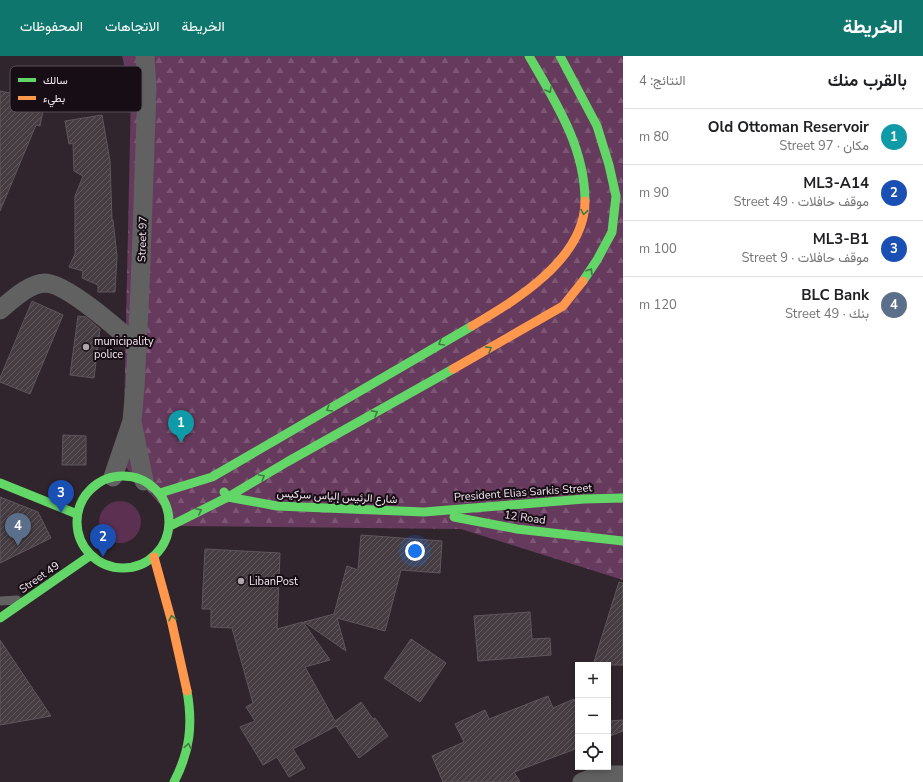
<!DOCTYPE html>
<html lang="ar">
<meta charset="utf-8">
<style>
body{margin:0;font-family:"Nunito Sans",Vazirmatn,sans-serif;background:#f2f2f2;color:#202124;direction:rtl}
.controls{position:absolute;right:12px;bottom:12px;display:grid;overflow:hidden;border-radius:0px;box-shadow:0 2px 6px #0003}
.controls button{width:36px;height:36px;display:grid;place-items:center;padding:0;border:0;border-bottom:1px solid #e0e0e0;background:#fff;color:#202124;font:20px sans-serif}
.you{position:absolute;left:415px;top:495px;width:14px;height:14px;margin:-10px;border:3px solid #fff;border-radius:50%;background:#1a73e8;box-shadow:0 0 0 6px #1a73e833}
.badge{display:grid;place-items:center;width:26px;height:26px;border-radius:50%;background:#0f766e;color:#fff;font-size:13px;font-weight:700}
.pin{position:absolute;translate:-50% -33px;filter:drop-shadow(0 1px 2px #0008)}
.pin::after{content:'';position:absolute;top:21px;width:14px;height:12px;background:inherit;clip-path:polygon(0 0,100% 0,50% 100%)}
.list{margin:0;padding:0;list-style:none}
h2{display:flex;justify-content:space-between;align-items:center;height:52px;margin:0;padding:0 16px;font-size:17px}
h2 small{font-size:13px;font-weight:400;color:#757577}
.list li{display:grid;grid-template-columns:26px 1fr auto;gap:12px;align-items:center;box-sizing:border-box;height:56px;padding:0 16px;border-top:1px solid #e0e0e0}
.list b{display:block;font-size:15px;white-space:nowrap}
.list p{margin:0;font-size:13px;white-space:nowrap;color:#757577}
.list em{font-size:13px;font-style:normal;color:#757577}
.icon{flex:none;width:22px;height:22px;fill:none;stroke:currentColor;stroke-width:2;stroke-linecap:round;stroke-linejoin:round}
.map{position:relative;flex:none;width:623px;height:726px;overflow:hidden;direction:ltr}
header{display:flex;align-items:center;gap:24px;box-sizing:border-box;height:56px;padding:0 20px;background:#0f766e;color:#fff}
header strong{font-size:19px}
nav{display:flex;gap:22px;margin-inline-start:auto;font-size:14px}
main{display:flex}
aside{flex:1;background:#fff}
.map>svg:first-child{display:block}
.forest{fill:url(#forest-firs)}
.green{fill:#5b3051}
.building{fill:url(#building-hatch);stroke:#5f565d}
.lines{fill:none;stroke-linecap:round;stroke-linejoin:round}
.lane{stroke:#606160;stroke-width:9}
.street{stroke:#606160;stroke-width:19}
.fast{stroke:#63d668;stroke-width:9}
.slow{stroke:#ff974d;stroke-width:9}
.oneway{stroke:#407c42}
.poi-dot{fill:#b1a4ad;stroke:#160e14;stroke-width:1.5}
.labels{text-anchor:middle;stroke-width:4;stroke-linejoin:round;paint-order:stroke}
.street-label{font-size:11px;fill:#f6e8f2;stroke:#160e14}
.poi-label{font-size:11px;fill:#f6e8f2;stroke:#160e14;text-anchor:start}
.key{fill:#160e14;stroke:#594f57;stroke-width:1}
.key-label{font-size:11px;fill:#f6e8f2}
</style>
<header>
<strong>الخريطة</strong>
<nav><a>الخريطة</a><a>الاتجاهات</a><a>المحفوظات</a></nav>
</header>
<main>
<aside>
<h2>بالقرب منك<small>النتائج: 4</small></h2>
<ul class="list">
<li><span class="badge" style="background:#0f9aa8">1</span><div><b>Old Ottoman Reservoir</b><p>مكان · Street 97</p></div><em>80 m</em></li>
<li><span class="badge" style="background:#1a4fb4">2</span><div><b>ML3-A14</b><p>موقف حافلات · Street 49</p></div><em>90 m</em></li>
<li><span class="badge" style="background:#1a4fb4">3</span><div><b>ML3-B1</b><p>موقف حافلات · Street 9</p></div><em>100 m</em></li>
<li><span class="badge" style="background:#5c6f8a">4</span><div><b>BLC Bank</b><p>بنك · Street 49</p></div><em>120 m</em></li>
</ul>
</aside>
<div class="map">
<svg width="623" height="726" viewBox="0 0 623 726">
<defs>
<pattern id="forest-firs" width="22" height="20" patternUnits="userSpaceOnUse"><rect width="22" height="20" fill="#663a5c"/><path d="M5 1l3.5 6h-7zM16 11l3.5 6h-7z" fill="#7c5674"/></pattern>
<pattern id="building-hatch" width="6" height="6" patternUnits="userSpaceOnUse"><rect width="6" height="6" fill="#463d43"/><path d="M-1 1l2-2M0 6l6-6M5 7l2-2" fill="none" stroke="#61595f"/></pattern>
</defs>
<rect width="100%" height="100%" fill="#30252d"/>
<!-- forest -->
<path class="forest" d="M122,0H623V524L461,473L180,470L123,408L131,37Z"/>
<!-- green -->
<path class="green" d="M99 466a21 21 0 1 1 42 0a21 21 0 1 1-42 0Z"/>
<!-- building -->
<path class="building" d="M13,20L39,26L36,42L45,44L40,70L36,69L0,155V35L10,37Z
M102,59L110,105L112,164H113L117,200L115,236H98V229L82,222L83,215L69,211L75,198V140L83,120L74,115L73,87L69,88L65,65Z
M32,245L63,259L30,338L0,326V322Z
M78,260L86,261L100,273L94,322L70,319Z
M63,379L86,380V409H62Z
M0,441L38,456L51,482L0,507Z
M361,479L442,485L440,517L401,514L385,575L337,562L346,595L304,566L334,558L347,510L358,514Z
M205,493L280,497L277,573L303,566L330,604L305,611L335,665L361,646L373,663L375,662L388,680L359,702L336,670L293,693L305,712L289,721L277,701L263,709L240,671L255,665L246,651L253,647L232,572L211,571V553H202Z
M619,526L623,527V609H593Z
M530,556L532,583L550,582L551,599L478,605L474,560Z
M411,583L446,607L420,646L384,622Z
M0,584L51,660L0,669Z
M548,640L553,652L574,643L578,653V692L514,716L520,726H443L432,700L464,686L455,668L485,654L489,663Z
M623,664V675L608,681V665Z"/>
<g class="lines">
<!-- lane -->
<path class="lane" d="M0,545L17,544"/>
<!-- street -->
<path class="street" d="M0,254C12,244 28,228 45,227C66,227 119,274 136,289
M132,366L144,425
M113,421L132,365L135,331L140,233L147,33L145,0
M582,726L600,719H623"/>
<!-- fast -->
<path class="fast" d="M529,0C555,45 585,91 585,145
M560,0L597,70L609,109L616,140L612,176L597,204L583,225
M77 466a46 46 0 1 1 92 0a46 46 0 1 1-92 0Z
M0,427L77,458
M224,436L228,441L277,450L424,456L584,443L623,442
M160,437L212,421L472,270
M454,461L517,473L623,485
M170,470L228,441L287,406L453,313
M0,562L91,499
M174,726C190,695 193,669 187,635"/>
<!-- slow -->
<path class="slow" d="M472,270C516,244 585,203 585,145
M453,313L563,250L583,225
M154,501L171,563L187,635"/>
</g>
<!-- one-way arrows -->
<defs><path id="oneway-chevron" d="M-2-3.5L2.5 0L-2 3.5" fill="none" stroke-width="1.6" stroke-linecap="round" stroke-linejoin="round"/></defs>
<g class="oneway">
<use href="#oneway-chevron" transform="translate(549 34) rotate(61)"/>
<use href="#oneway-chevron" transform="translate(584 156) rotate(99)"/>
<use href="#oneway-chevron" transform="translate(590 215) rotate(-58)"/>
<use href="#oneway-chevron" transform="translate(441 287) rotate(150)"/>
<use href="#oneway-chevron" transform="translate(489 293) rotate(-29)"/>
<use href="#oneway-chevron" transform="translate(329 353) rotate(150)"/>
<use href="#oneway-chevron" transform="translate(375 357) rotate(-29)"/>
<use href="#oneway-chevron" transform="translate(262 421) rotate(-31)"/>
<use href="#oneway-chevron" transform="translate(199 455) rotate(-27)"/>
<use href="#oneway-chevron" transform="translate(172 562) rotate(-102)"/>
<use href="#oneway-chevron" transform="translate(188 690) rotate(-79)"/>
</g>
<!-- markers -->
<g class="poi-dot">
<circle cx="86" cy="291" r="4"/>
<circle cx="241" cy="525" r="4"/>
</g>
<g class="labels">
<!-- street labels -->
<g class="street-label">
<text transform="translate(142 183) rotate(-88)" y="4">Street 97</text>
<text transform="translate(523 436) rotate(-4)" y="4">President Elias Sarkis Street</text>
<text transform="translate(337 440) rotate(3)" y="4">شارع الرئيس إلياس سركيس</text>
<text transform="translate(525 461) rotate(8)" y="4">12 Road</text>
<text transform="translate(39 521) rotate(-35)" y="4">Street 49</text>
</g>
<!-- poi labels -->
<g class="poi-label">
<text x="94" y="289">municipality<tspan x="94" dy="13">police</tspan></text>
<text x="249" y="529">LibanPost</text>
</g>
</g>
<!-- legend -->
<rect x="10" y="10" width="132" height="46" rx="6" class="key"/>
<rect x="18" y="22" width="18" height="4" fill="#63d668"/>
<rect x="18" y="40" width="18" height="4" fill="#ff974d"/>
<g class="key-label">
<text x="43" y="28">سالك</text>
<text x="43" y="46">بطيء</text>
</g>
</svg>
<div class="controls">
<button>+</button>
<button>−</button>
<button><svg class="icon" aria-label="locate" viewBox="0 0 24 24"><circle cx="12" cy="12" r="6"/><path d="M12 2v4M12 18v4M2 12h4M18 12h4"/></svg></button>
</div>
<div class="you"></div>
<div class="pin badge" style="left:181px;top:387px;background:#0f9aa8">1</div>
<div class="pin badge" style="left:103px;top:501px;background:#1a4fb4">2</div>
<div class="pin badge" style="left:61px;top:457px;background:#1a4fb4">3</div>
<div class="pin badge" style="left:18px;top:490px;background:#5c6f8a">4</div>
</div>
</main>
